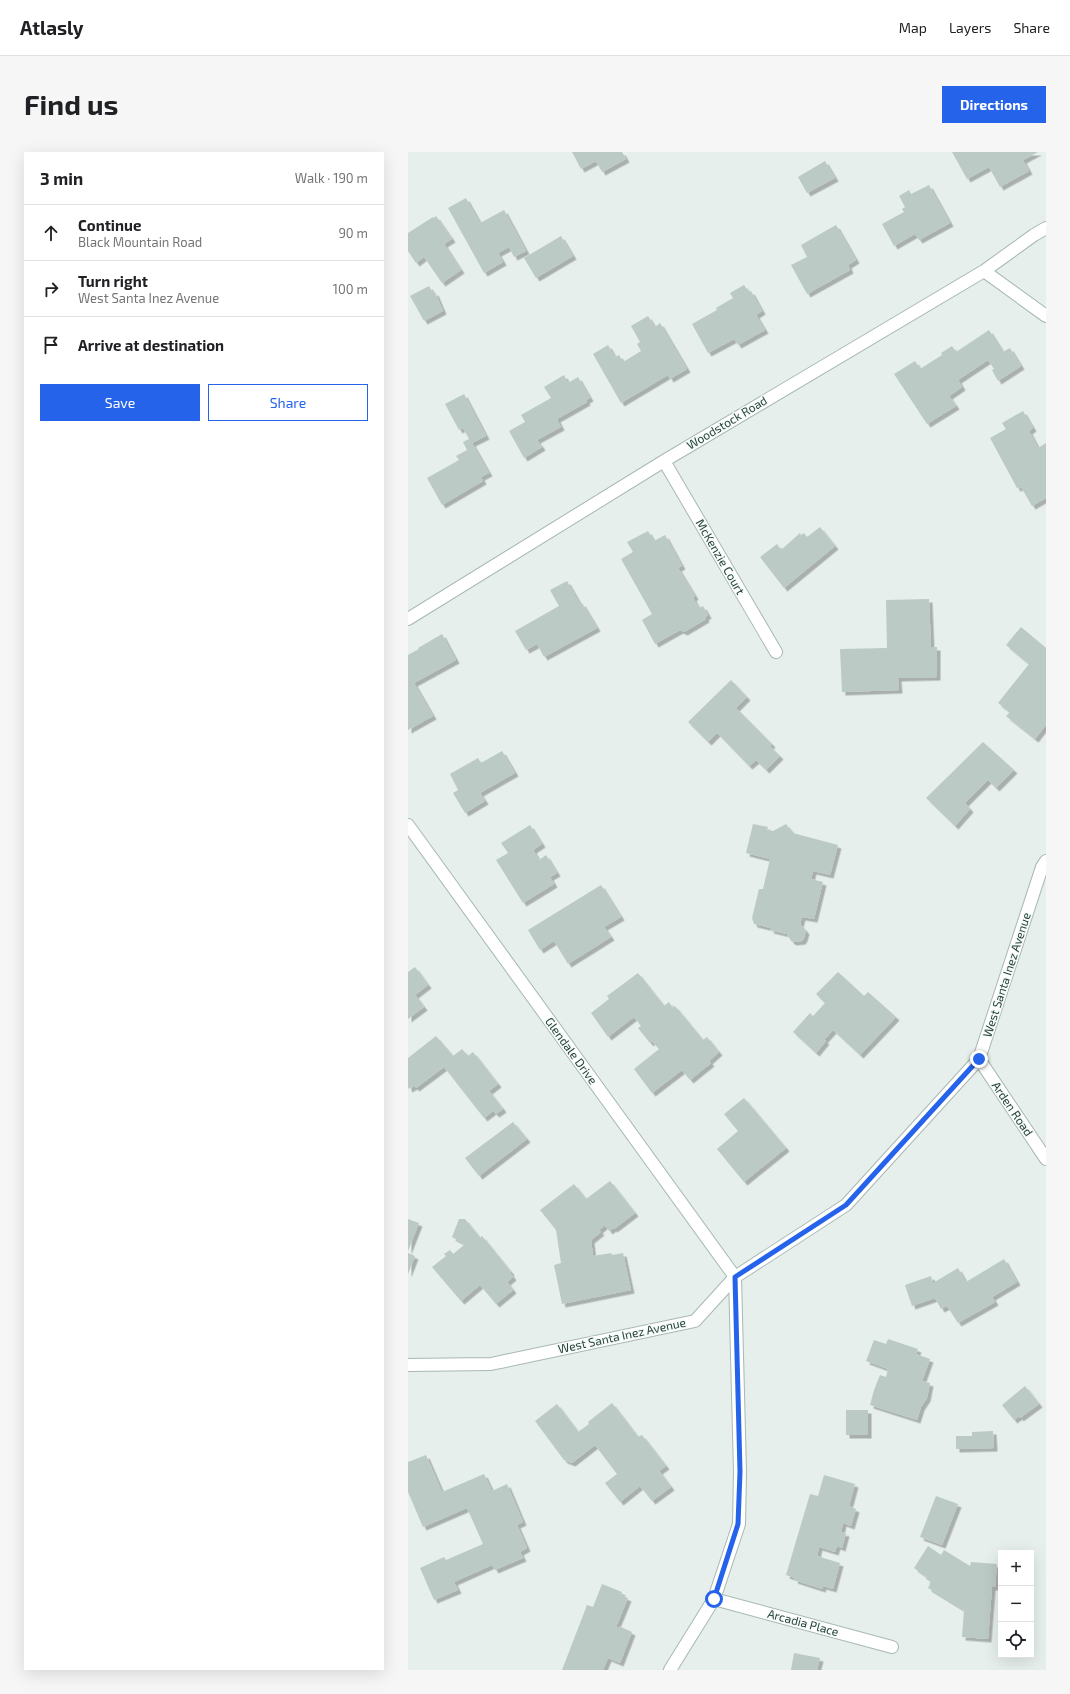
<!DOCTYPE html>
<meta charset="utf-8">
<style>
body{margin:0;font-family:"Exo 2",sans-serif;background:#f6f6f6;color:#202124}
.controls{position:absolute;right:12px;bottom:12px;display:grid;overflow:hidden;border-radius:0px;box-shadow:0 4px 16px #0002}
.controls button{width:36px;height:36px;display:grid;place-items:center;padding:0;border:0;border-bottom:1px solid #e0e0e0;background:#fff;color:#202124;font:20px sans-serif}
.stop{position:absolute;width:12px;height:12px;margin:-9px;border:3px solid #2563eb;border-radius:50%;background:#fff}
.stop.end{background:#2563eb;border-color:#fff;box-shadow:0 1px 4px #0008}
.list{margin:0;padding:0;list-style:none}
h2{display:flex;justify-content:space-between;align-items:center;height:52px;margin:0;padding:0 16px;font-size:17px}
h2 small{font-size:13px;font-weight:400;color:#757577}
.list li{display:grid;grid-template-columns:26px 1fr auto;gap:12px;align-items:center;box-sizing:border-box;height:56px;padding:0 16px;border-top:1px solid #e0e0e0}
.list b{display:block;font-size:15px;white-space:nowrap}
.list p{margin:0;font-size:13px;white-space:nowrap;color:#757577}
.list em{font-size:13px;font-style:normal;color:#757577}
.actions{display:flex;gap:8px;padding:12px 16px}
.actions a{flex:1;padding:9px 0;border:1px solid #2563eb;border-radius:0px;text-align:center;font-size:14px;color:#2563eb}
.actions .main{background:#2563eb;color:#fff}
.icon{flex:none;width:22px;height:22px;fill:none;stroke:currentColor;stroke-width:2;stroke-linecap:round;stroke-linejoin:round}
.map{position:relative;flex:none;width:638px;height:1518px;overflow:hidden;border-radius:0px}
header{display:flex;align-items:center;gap:24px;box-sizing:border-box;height:56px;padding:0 20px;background:#fff;border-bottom:1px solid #e0e0e0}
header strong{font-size:19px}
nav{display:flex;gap:22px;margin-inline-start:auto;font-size:14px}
.intro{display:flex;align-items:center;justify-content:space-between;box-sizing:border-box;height:96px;padding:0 24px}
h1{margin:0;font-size:28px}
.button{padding:10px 18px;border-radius:0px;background:#2563eb;color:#fff;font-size:14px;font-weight:700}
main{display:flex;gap:24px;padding:0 24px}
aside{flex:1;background:#fff;border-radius:0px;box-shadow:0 4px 16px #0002}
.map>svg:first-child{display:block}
.building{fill:#bbcac4;filter:url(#shadow)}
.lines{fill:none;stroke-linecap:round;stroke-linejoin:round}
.minor-casing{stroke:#a8b8b2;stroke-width:14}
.minor{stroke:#fff;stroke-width:12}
.route{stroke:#2563eb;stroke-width:5}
.labels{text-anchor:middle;stroke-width:3;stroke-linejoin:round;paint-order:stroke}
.street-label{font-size:12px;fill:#24423a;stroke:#f7fbf9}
</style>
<header>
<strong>Atlasly</strong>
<nav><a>Map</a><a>Layers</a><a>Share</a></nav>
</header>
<div class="intro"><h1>Find us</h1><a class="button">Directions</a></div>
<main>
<aside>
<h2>3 min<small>Walk · 190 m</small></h2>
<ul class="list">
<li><svg class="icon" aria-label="ahead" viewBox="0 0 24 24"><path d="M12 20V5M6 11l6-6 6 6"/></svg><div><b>Continue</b><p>Black Mountain Road</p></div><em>90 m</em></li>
<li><svg class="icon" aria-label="right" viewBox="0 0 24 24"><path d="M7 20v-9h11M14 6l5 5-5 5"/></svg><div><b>Turn right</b><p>West Santa Inez Avenue</p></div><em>100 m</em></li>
<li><svg class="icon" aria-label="arrive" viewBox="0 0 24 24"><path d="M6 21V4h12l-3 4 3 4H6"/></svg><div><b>Arrive at destination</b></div></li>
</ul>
<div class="actions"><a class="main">Save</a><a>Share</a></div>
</aside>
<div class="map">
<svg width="638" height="1518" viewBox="0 0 638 1518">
<defs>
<filter id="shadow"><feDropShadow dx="3.5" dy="3.5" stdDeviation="0" flood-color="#0004"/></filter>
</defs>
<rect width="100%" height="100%" fill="#e6efeb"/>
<!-- building -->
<path class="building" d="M164,0H214L218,7L194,20L188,9L173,17Z
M544,0H630L615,8L621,19L592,35L581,15L559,27Z
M417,9L427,26L399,41L390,25Z
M521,33L542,71L511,88L507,82L486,94L474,72L496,60L494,57L497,55L491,44L501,38L503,42Z
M58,46L72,71L96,58L118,99L106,105L101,95L90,101L95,110L76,121L40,56Z
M28,64L44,87L36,92L53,118L34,131L16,105L8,111L0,99V81L25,65L26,66Z
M428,73L448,108L440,113L442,118L399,142L383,113L399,105L393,93Z
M153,84L165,104L128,126L116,106Z
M336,133L341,140L343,139L354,159L348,163L357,178L330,193L326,187L300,201L284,172L309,158L308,156L325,146L322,141Z
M21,134L25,141L27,140L35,159L16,169L2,144Z
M240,164L247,175L252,171L279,217L262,227L260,223L213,251L185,202L200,193L207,205L211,203L215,210L233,199L229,192L232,190L223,174Z
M581,178L595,200L602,196L613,214L590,229L584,218L586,217L580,208L550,228L554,235L541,244L548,254L519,272L486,222L507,209L512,217L534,203L533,201L544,194L548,200Z
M156,223L160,231L170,225L182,246L178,248L179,250L149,267L153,275L129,288L134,295L116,306L101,279L117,270L113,263L143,246L136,235Z
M56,242L78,284L64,291L81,321L73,325L75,329L34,353L19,326L51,308L48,304L59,298L55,290L61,287L55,276L51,278L37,252Z
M615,259L625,276L621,279L630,296L638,291V346L624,354L613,335L609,336L582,286L598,277L594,271Z
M412,375L427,394L376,436L352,405L369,392L373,398L392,381L393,383L396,381L399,385Z
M240,379L246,389L257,383L274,414L270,416L287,444L285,446L291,456L295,454L300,463L297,465L298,467L276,480L272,478L247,492L234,468L244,462L213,407L225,400L219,390Z
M159,429L172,452L174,451L189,476L136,505L129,492L118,498L107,479L151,454L142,438Z
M521,447L523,495H529V525L490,526L491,538L434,540L432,497L479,496L478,448Z
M613,475L638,496V573L627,587L598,564L602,560L590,551L621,512L598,493Z
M34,482L48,508L6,531L25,564L0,578V503L11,497L10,496Z
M323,528L339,545L328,556L364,592L362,594L372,604L358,618L348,608L341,614L309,581L300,590L280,570Z
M575,590L606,618L588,636L580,628L557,651L562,657L547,674L518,646Z
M94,599L107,621L72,641L77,649L57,661L45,641L50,638L42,622L70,606L73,611Z
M345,672L360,675L359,678L365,679L378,672L385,681L430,693L422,723L405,719L403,727L415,730L406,767L394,765L392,772L398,779L396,786L394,789L386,790L383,789L379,782L362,778L363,776L346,772L344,766L351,737H355L362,707L338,701Z
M122,673L134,692L125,698L131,708L138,703L149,721L142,725L146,732L115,751L88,708L100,701L93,691Z
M193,733L213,765L196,775L203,785L160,812L146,789L132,798L120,778Z
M7,815L20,833L7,843L16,855L0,867V820Z
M430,820L456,844L460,840L488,865L452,903L425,878L416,888L418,889L408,901L385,880L402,861L405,864L417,851L408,842Z
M230,821L256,854L261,850L265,856L267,854L295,888L299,885L311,900L301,909L303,911L282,928L274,918L244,941L226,917L251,897L244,889L242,891L230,876L233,874L226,865L200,885L183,861L201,847L199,844Z
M28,884L45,904L54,897L60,904L65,900L90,932L81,939L95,957L88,962L85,959L76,966L36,915L8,936L6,934L1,937L0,935V906Z
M336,946L378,996L336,1030L309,997L330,979L316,962Z
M105,970L119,987L71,1024L57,1006Z
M202,1029L227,1061L206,1077L205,1076L201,1079L197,1073L191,1078L193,1080L183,1088L185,1104L203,1101L204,1103L215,1101L223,1138L154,1152L146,1113L153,1111L148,1078L132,1058L166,1032L178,1047Z
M0,1067L11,1071L0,1099Z
M51,1067H57L72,1086L74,1084L103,1120L102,1121L105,1125L99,1130L105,1138L88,1152L72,1133L53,1149L24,1115L38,1104L36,1102L42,1098L45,1102L56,1093L53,1090L44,1085Z
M0,1101L7,1104L0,1122Z
M596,1107L609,1130L584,1145L587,1150L550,1171L539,1154L533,1157L527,1146L504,1154L497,1133L523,1124L525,1131L550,1116L558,1130Z
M480,1187L510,1197L508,1202L522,1207L514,1229L522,1231L519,1246L513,1255L509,1268L462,1253L466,1238L472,1223L478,1225L480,1217L458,1209L466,1188L478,1192Z
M617,1234L631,1252L612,1266L611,1264L606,1268L594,1253Z
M204,1251L230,1285L234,1283L258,1314L251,1319L263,1335L244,1349L232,1334L212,1350L197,1331L209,1322L187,1293L164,1311L156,1308L127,1269L149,1252L170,1280L181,1272L180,1270Z
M438,1258H460V1283H438Z
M585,1279L586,1296L548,1297V1284H564V1280Z
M18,1303L34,1340L76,1322L84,1339L99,1332L115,1370L109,1373L119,1396L112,1400L115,1406L87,1418L84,1413L46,1430L50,1438L26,1448L12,1416L36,1405L38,1408L75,1392L59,1356L15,1375L0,1340V1310Z
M416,1323L447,1332L441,1354L448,1357L443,1374L435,1371L433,1380L438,1381L434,1396L429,1394L427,1400L411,1395L409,1404L432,1411L425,1437L415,1434L414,1437L386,1428L387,1426L378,1423L402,1342L410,1344Z
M528,1344L550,1352L534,1393L512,1385Z
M520,1394L533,1403L536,1398L562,1414L563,1410L589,1412L587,1435H584L580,1487L554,1485L556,1458L520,1436L523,1430L518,1427L519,1425L506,1416Z
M194,1432L214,1440L213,1443L220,1446L208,1475L211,1476V1474L224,1480L212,1511L200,1506L195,1518H154L179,1453L185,1455Z
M386,1501L412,1506L409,1518H383Z"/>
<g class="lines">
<!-- minor casing -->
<g class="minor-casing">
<path id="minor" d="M576,119L626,83L638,76
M256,309L368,500
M0,467L256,309L576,119L638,164
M0,673L327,1125
M571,907L638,1007
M0,1213L83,1212L287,1169L327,1125L438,1053L571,907L634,715L638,709
M306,1447L484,1495
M262,1518L306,1447L331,1372L332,1320L327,1125"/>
</g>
<!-- minor -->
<use href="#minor" class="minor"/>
</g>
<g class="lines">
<!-- route -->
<path class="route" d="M306,1447L330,1372L332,1320L327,1125L438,1053L571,907"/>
</g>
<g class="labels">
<!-- street labels -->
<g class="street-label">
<text transform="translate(319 271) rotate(-31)" y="4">Woodstock Road</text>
<text transform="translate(312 405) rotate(60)" y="4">McKenzie Court</text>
<text transform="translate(599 823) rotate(-72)" y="4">West Santa Inez Avenue</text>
<text transform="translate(163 899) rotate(54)" y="4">Glendale Drive</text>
<text transform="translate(604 957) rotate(56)" y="4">Arden Road</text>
<text transform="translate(214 1184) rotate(-12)" y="4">West Santa Inez Avenue</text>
<text transform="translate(395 1471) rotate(15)" y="4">Arcadia Place</text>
</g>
</g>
</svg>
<div class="controls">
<button>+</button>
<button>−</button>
<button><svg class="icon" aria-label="locate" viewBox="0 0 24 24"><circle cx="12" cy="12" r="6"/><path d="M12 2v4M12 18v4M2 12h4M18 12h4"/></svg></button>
</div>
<div class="stop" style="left:306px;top:1447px"></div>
<div class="stop end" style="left:571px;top:907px"></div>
</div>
</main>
